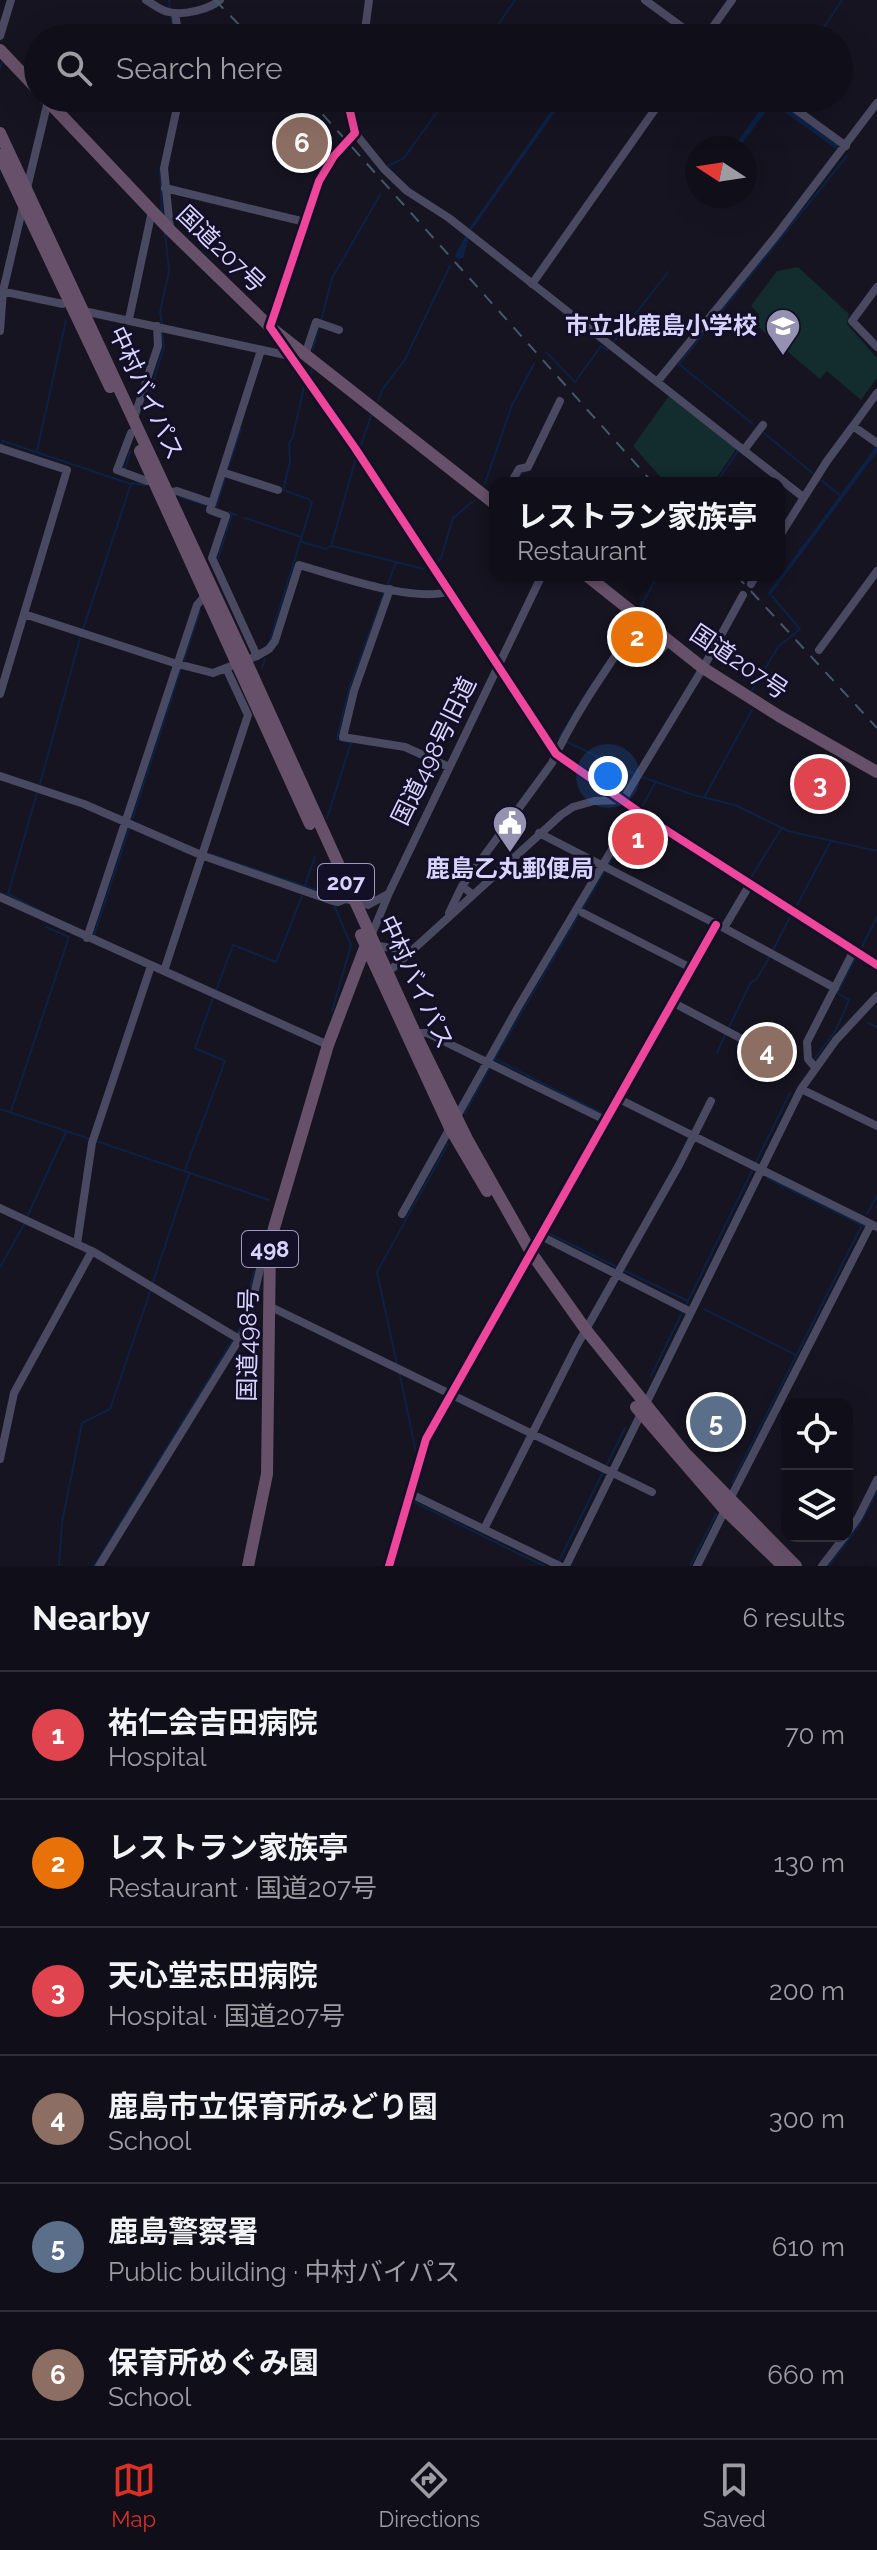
<!DOCTYPE html>
<meta charset="utf-8">
<style>
body{margin:0;font-family:Raleway,"Noto Sans JP",sans-serif;background:#1e1d26;color:#f1f3f6}
.controls{position:absolute;right:24px;bottom:24px;display:grid;overflow:hidden;border-radius:16px;box-shadow:0 8px 32px #0002}
.controls button{width:72px;height:72px;display:grid;place-items:center;padding:0;border:0;border-bottom:2px solid #302f38;background:#100f19;color:#f1f3f6;font:40px sans-serif}
.compass{position:absolute;left:685px;top:136px;width:72px;height:72px;border-radius:50%;background:#100f19;box-shadow:0 8px 32px #0002;rotate:282deg}
.you{position:absolute;left:608px;top:776px;width:28px;height:28px;margin:-20px;border:6px solid #fff;border-radius:50%;background:#1a73e8;box-shadow:0 0 0 12px #1a73e833}
.badge{display:grid;place-items:center;width:52px;height:52px;border-radius:50%;background:#d93025;color:#fff;font-size:26px;font-weight:700}
.pin{position:absolute;translate:-50% -50%;border:4px solid #fff;box-shadow:0 2px 8px #0006}
.popup{position:absolute;left:489px;top:477px;width:296px;height:104px;box-sizing:border-box;display:grid;place-content:center;border-radius:16px;background:#100f19;filter:drop-shadow(0 2px 6px #0005);font-size:26px;white-space:nowrap;color:#9c9ca2}
.popup b{font-size:30px;color:#f1f3f6}
.popup::after{content:'';position:absolute;left:50%;top:100%;margin-left:-16px;border:16px solid transparent;border-top-color:#100f19}
.list{margin:0;padding:0;list-style:none}
h2{display:flex;justify-content:space-between;align-items:center;height:104px;margin:0;padding:0 32px;font-size:34px}
h2 small{font-size:26px;font-weight:400;color:#9c9ca2}
.list li{display:grid;grid-template-columns:52px 1fr auto;gap:24px;align-items:center;box-sizing:border-box;height:128px;padding:0 32px;border-top:2px solid #302f38}
.list b{display:block;font-size:30px;white-space:nowrap}
.list p{margin:0;font-size:26px;white-space:nowrap;color:#9c9ca2}
.list em{font-size:26px;font-style:normal;color:#9c9ca2}
.icon{flex:none;width:44px;height:44px;fill:none;stroke:currentColor;stroke-width:2;stroke-linecap:round;stroke-linejoin:round}
.map{position:relative;flex:none;width:877px;height:1566px;overflow:hidden}
.search{position:absolute;background:#100f19;box-shadow:0 8px 32px #0002;left:24px;right:24px;top:24px;height:88px;display:flex;align-items:center;gap:20px;box-sizing:border-box;padding:0 28px;border-radius:44px;color:#9c9ca2;font-size:30px}
.sheet{height:872px;background:#100f19}
nav{display:flex;justify-content:space-around;align-items:center;box-sizing:border-box;height:112px;border-top:2px solid #302f38;background:#100f19;font-size:22px;color:#9c9ca2}
nav a{display:grid;justify-items:center;gap:4px}
nav .on{color:#d93025}
.map>svg:first-child{display:block}
.green{fill:#132c2d}
.water{fill:#0d2144}
.lines{fill:none;stroke-linecap:round;stroke-linejoin:round}
.stream{stroke:#0d2144;stroke-width:2}
.minor{stroke:#4a4962;stroke-width:8}
.highway{stroke:#67516a;stroke-width:12}
.rail{stroke:#43596b;stroke-width:2;stroke-dasharray:12 10;stroke-linecap:butt}
.cycleway-casing{stroke:#130f26;stroke-width:13}
.cycleway{stroke:#ed469a;stroke-width:8}
.labels{text-anchor:middle;stroke-width:6;stroke-linejoin:round;paint-order:stroke}
.shield{fill:#130f26;stroke:#9e99be;stroke-width:2}
.shield-label{font-size:22px;font-weight:bold;fill:#d9d4ff}
.street-label{font-size:24px;fill:#d9d4ff;stroke:#130f26}
.poi-label{font-size:24px;font-weight:bold;fill:#d9d4ff;stroke:#130f26;text-anchor:end}
</style>
<div class="map">
<svg width="877" height="1566" viewBox="0 0 877 1566">
<rect width="100%" height="100%" fill="#161421"/>
<!-- green -->
<path class="green" d="M798,267L849,314L847,324L877,358V378L861,400L827,371L820,379L755,324L759,314L751,306L777,271Z
M669,396L737,448L713,483H666L633,446Z"/>
<!-- water -->
<path class="water" d="M560,98H565L471,231L463,258L458,259L455,256L468,230Z
M765,98H775L839,145L836,149L772,103L739,148H733L767,100Z
M877,445V452L770,596L767,594Z"/>
<g class="lines">
<!-- stream -->
<path class="stream" d="M169,0L170,9
M171,15L174,38
M489,38L515,0
M817,38L842,0
M0,68L2,62
M388,166L404,158L447,98
M160,168L162,213
M321,321L332,278L380,195
M162,325L160,312L169,271L165,233
M613,343L668,272
M313,349L319,327
M546,352L575,382L601,346L607,350L609,348
M311,374L312,368
M378,401L382,390L404,361L450,266
M144,411L164,347L162,331
M753,424L679,364L847,156
M764,433L816,476
M361,445L371,416
M1,447L3,441L131,484L83,629
M37,451L66,320
M228,468L241,429
M124,471L130,452
M821,480L841,496
M132,483L145,485
M485,483L512,405L534,364
M716,483L738,451
M180,497L206,505
M216,507L225,478
M228,512L237,515
M245,518L301,537
M302,542L326,549L331,546L356,458
M332,546L424,569
M218,559L232,514
M438,561L441,558L453,518L472,502
M387,587L396,562
M641,606L658,575
M622,639L631,623
M270,640L312,503L308,499L283,490L290,462L289,444L293,436L304,387
M184,660L200,611
M262,668L265,659
M752,690L778,647L800,629L772,596
M561,739L559,738L594,681
M567,742L633,773
M639,776L694,795L735,805L788,831L877,851
M39,787L81,635
M37,793L8,894L44,913
M705,796L752,710
M642,807L655,783
M327,818L351,743L337,739L349,689L384,593
M132,820L181,669
M213,855L329,894
M607,867L637,817
M750,879L781,829
M305,885L315,857
M796,907L831,841
M94,935L130,826
M862,947L877,917
M773,950L790,917
M216,990L233,945L276,962L302,896
M678,1001L711,943
M332,1011L351,945L334,905
M868,1023L877,1027
M729,1027L751,982L756,980L769,958
M717,1053L725,1035
M815,1058L836,1030L849,1000L837,993L855,959
M495,1059L603,1114
M492,1063L604,872
M623,1099L675,1007
M0,1109L90,1139
M11,1111L69,937L46,927
M465,1113L489,1069
M96,1141L269,1200
M756,1162L790,1093
M185,1170L225,1061L195,1048L213,998
M767,1178L866,1227
M867,1214L877,1196
M27,1217L66,1132
M0,1267L25,1223
M617,1267L548,1233L620,1104
M623,1270L688,1301
M153,1282L189,1174
M685,1307L752,1171
M704,1309L796,1355
M237,1333L241,1327L254,1271
M397,1365L377,1272L448,1144
M399,1371L416,1452
M651,1376L682,1313
M458,1393L513,1296
M607,1464L625,1428
M732,1483L862,1225
M416,1492L431,1441L455,1399
M414,1502L544,1566
M559,1561L604,1470
M59,1566L62,1522L82,1423L110,1409L150,1292
M94,1566L232,1341
M395,1566L414,1498
M690,1566L716,1514
M829,1566L860,1524L877,1491"/>
<!-- minor -->
<path class="minor" d="M146,0C153,4 161,11 169,12C183,16 210,9 220,0
M645,0L697,38
M175,13L179,38
M0,36L11,0
M364,38L369,0
M705,38L732,0
M349,98V107L355,133L334,156L319,181L270,327L355,448L556,754L655,823L877,965
M780,98L846,146
M355,133L384,169L407,191L449,218L803,497
M27,188L48,101
M165,188L305,222
M170,229L164,168L179,98
M532,284L663,98
M877,287L852,321L877,347
M0,291L63,304L73,299
M81,313L84,311L290,356
M129,319L152,211
M0,331L3,291L23,206
M305,355L316,322L339,330
M657,382L776,236L877,103
M134,418L158,346L157,326
M853,426L877,393
M131,433L117,470L147,481L153,480
M0,448L67,470L0,694
M744,450L763,425
M222,472L278,490
M511,483L519,469L528,467L560,401
M168,493L177,491L212,503
M779,537L827,461L853,426L877,443
M751,584L756,575
M390,589L354,691L343,737L405,747L449,767
M24,614L174,663L213,673L257,656L269,649L275,641L299,565C338,576 410,602 448,592
M819,650L877,571
M257,656L212,558L226,516L210,510L261,350
M0,776L84,804L201,855L330,900L338,902L345,899L368,905L388,894
M539,833L724,928L750,884
M472,894L462,886L552,763C572,719 599,680 626,640L657,654L668,642
M0,897L328,1045
M449,913L462,886
M583,913L691,968
M724,928L835,988
M371,936L389,893L542,575
M87,938L197,605L208,592
M372,945L411,951
M164,971L248,715L227,670
M384,976L561,815L573,807L594,801L623,800L703,668L743,595
M672,1002L740,1038
M414,1033H427L605,1120
M815,1067L808,1059L807,1042L854,950
M801,1089L877,1126
M617,1098L877,1227
M456,1118L517,1009L636,809
M0,1208L92,1251L239,1339
M402,1214L450,1128
M539,1235L691,1312
M77,1244L92,1143L151,966
M271,1307L652,1492
M0,1459L14,1393L92,1251
M409,1493L560,1566
M729,1501L871,1224
M484,1529L576,1347L679,1165L711,1101
M847,1533L858,1518L877,1480
M99,1566L246,1328L261,1265L269,1248
M389,1566L426,1439L716,925
M566,1566L801,1089L836,1040L877,996
M697,1566L725,1510
M822,1566L845,1536"/>
<!-- highway -->
<path class="highway" d="M0,50L38,90
M45,98L170,230L270,327L495,504
M0,133L246,661L415,1033L467,1139L532,1254L586,1330L685,1453L796,1566
M0,155L110,387
M140,451L310,824
M586,575L703,668L779,716L877,772
M361,935L450,1128L487,1191
M636,1407L725,1510L783,1566
M248,1566L267,1474L270,1245L274,1228L328,1045L366,945"/>
<!-- rail -->
<path class="rail" d="M215,0L252,38
M308,98L653,483
M736,575L877,728"/>
<!-- cycleway casing -->
<g class="cycleway-casing">
<path id="cycleway" d="M349,98V107L355,133L334,156L319,181L270,327L355,448L556,754L655,823L877,965
M389,1566L426,1439L716,925"/>
</g>
<!-- cycleway -->
<use href="#cycleway" class="cycleway"/>
</g>
<!-- icons -->
<defs>
<g id="school-pin" transform="scale(1.8)"><path d="M0 17L-7.5 6A9.5 9.5 0 1 1 7.5 6Z" fill="#9591b1" stroke="#130f26"/><path d="M0-5L7-2L0 1L-7-2ZM-4 1L0 2.5L4 1V4Q0 6-4 4Z" fill="#fff"/></g>
<g id="civic-pin" transform="scale(1.8)"><path d="M0 17L-7.5 6A9.5 9.5 0 1 1 7.5 6Z" fill="#9591b1" stroke="#130f26"/><path d="M-.6-6.5H3V-4.5H.6V-3L4-1V1h2V6H-6V1h2V-1L-.6-3ZM-1.2 2.5V6h2.4V2.5Z" fill="#fff"/></g>
</defs>
<g fill-rule="evenodd">
<use href="#school-pin" x="783" y="326"/>
<use href="#civic-pin" x="510" y="823"/>
</g>
<g class="labels">
<!-- shield labels -->
<g class="shield">
<rect x="318" y="864" width="56" height="36" rx="6"/>
<rect x="242" y="1231" width="56" height="36" rx="6"/>
</g>
<g class="shield-label">
<text x="346" y="890">207</text>
<text x="270" y="1257">498</text>
</g>
<!-- street labels -->
<g class="street-label">
<text transform="translate(221 249) rotate(44)" y="8">国道207号</text>
<text transform="translate(146 393) rotate(65)" y="8">中村バイパス</text>
<text transform="translate(739 662) rotate(34)" y="8">国道207号</text>
<text transform="translate(434 751) rotate(-64)" y="8">国道498号旧道</text>
<text transform="translate(416 982) rotate(65)" y="8">中村バイパス</text>
<text transform="translate(248 1345) rotate(-89)" y="8">国道498号</text>
</g>
<!-- poi labels -->
<g class="poi-label">
<text x="757" y="334">市立北鹿島小学校</text>
<text x="510" y="877" text-anchor="middle">鹿島乙丸郵便局</text>
</g>
</g>
</svg>
<div class="controls">
<button><svg class="icon" aria-label="locate" viewBox="0 0 24 24"><circle cx="12" cy="12" r="6"/><path d="M12 2v4M12 18v4M2 12h4M18 12h4"/></svg></button>
<button><svg class="icon" aria-label="layers" viewBox="0 0 24 24"><path d="M12 4l9 5-9 5-9-5zM3 14l9 5 9-5"/></svg></button>
</div>
<svg class="compass" viewBox="-18 -18 36 36"><path d="M0-13l5 13h-10z" fill="#e53935"/><path d="M0 13l5-13h-10z" fill="#9c9ca2"/></svg>
<div class="you"></div>
<div class="pin badge" style="left:638px;top:839px;background:#e0444e">1</div>
<div class="pin badge" style="left:637px;top:637px;background:#e8710a">2</div>
<div class="popup"><b>レストラン家族亭</b>Restaurant</div>
<div class="pin badge" style="left:820px;top:784px;background:#e0444e">3</div>
<div class="pin badge" style="left:767px;top:1052px;background:#8d6e63">4</div>
<div class="pin badge" style="left:716px;top:1422px;background:#5c6f8a">5</div>
<div class="pin badge" style="left:302px;top:143px;background:#8d6e63">6</div>
<div class="search"><svg class="icon" aria-label="search" viewBox="0 0 24 24"><circle cx="10" cy="10" r="6"/><path d="M15 15l6 6"/></svg>Search here</div>
</div>
<section class="sheet">
<h2>Nearby<small>6 results</small></h2>
<ul class="list">
<li><span class="badge" style="background:#e0444e">1</span><div><b>祐仁会吉田病院</b><p>Hospital</p></div><em>70 m</em></li>
<li><span class="badge" style="background:#e8710a">2</span><div><b>レストラン家族亭</b><p>Restaurant · 国道207号</p></div><em>130 m</em></li>
<li><span class="badge" style="background:#e0444e">3</span><div><b>天心堂志田病院</b><p>Hospital · 国道207号</p></div><em>200 m</em></li>
<li><span class="badge" style="background:#8d6e63">4</span><div><b>鹿島市立保育所みどり園</b><p>School</p></div><em>300 m</em></li>
<li><span class="badge" style="background:#5c6f8a">5</span><div><b>鹿島警察署</b><p>Public building · 中村バイパス</p></div><em>610 m</em></li>
<li><span class="badge" style="background:#8d6e63">6</span><div><b>保育所めぐみ園</b><p>School</p></div><em>660 m</em></li>
</ul>
</section>
<nav>
<a class="on"><svg class="icon" aria-label="map" viewBox="0 0 24 24"><path d="M3 6l6-2 6 2 6-2v14l-6 2-6-2-6 2zM9 4v14M15 6v14"/></svg>Map</a>
<a><svg class="icon" aria-label="directions" viewBox="0 0 24 24"><path d="M12 3l9 9-9 9-9-9zM9 14v-3h6M13 9l2 2-2 2"/></svg>Directions</a>
<a><svg class="icon" aria-label="saved" viewBox="0 0 24 24"><path d="M7 4h10v16l-5-4-5 4z"/></svg>Saved</a>
</nav>
